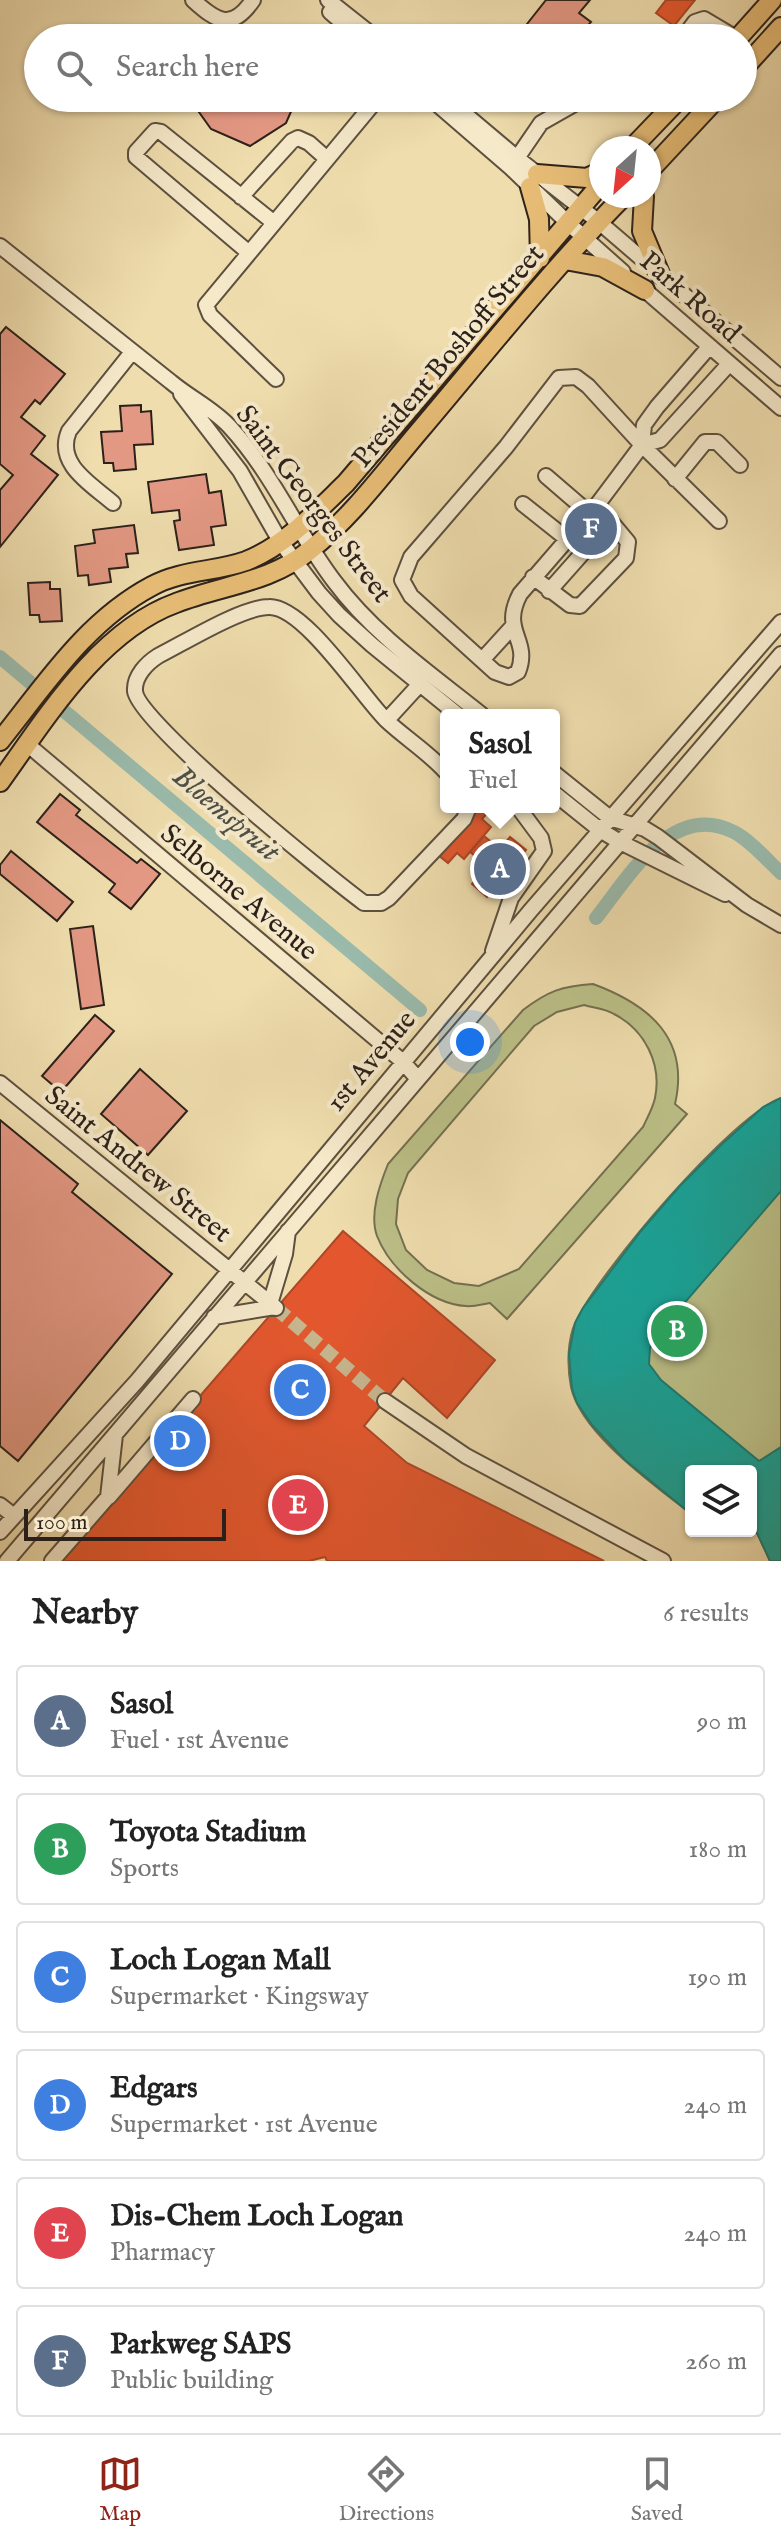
<!DOCTYPE html>
<meta charset="utf-8">
<style>
body{margin:0;font-family:"IM FELL English",serif;background:#f6f6f6;color:#222}
.controls{position:absolute;right:24px;bottom:24px;display:grid;overflow:hidden;border-radius:8px;box-shadow:0 2px 6px #0004}
.controls button{width:72px;height:72px;display:grid;place-items:center;padding:0;border:0;border-bottom:2px solid #e0e0e0;background:#fff;color:#222;font:40px sans-serif}
.compass{position:absolute;left:589px;top:136px;width:72px;height:72px;border-radius:50%;background:#fff;box-shadow:0 2px 6px #0004;rotate:207deg}
.scale{position:absolute;left:24px;bottom:20px;width:202px;box-sizing:border-box;padding-left:8px;border:4px solid #2c211a;border-top:0;font-size:22px;line-height:28px;white-space:nowrap;color:#2c211a;-webkit-text-stroke:6px #f5e9ca;paint-order:stroke}
.you{position:absolute;left:470px;top:1042px;width:28px;height:28px;margin:-20px;border:6px solid #fff;border-radius:50%;background:#1a73e8;box-shadow:0 0 0 12px #1a73e833}
.badge{display:grid;place-items:center;width:52px;height:52px;border-radius:50%;background:#8f2418;color:#fff;font-size:26px;font-weight:700}
.pin{position:absolute;translate:-50% -50%;border:4px solid #fff;box-shadow:0 2px 8px #0006}
.popup{position:absolute;left:440px;top:709px;width:120px;height:104px;box-sizing:border-box;display:grid;place-content:center;border-radius:8px;background:#fff;filter:drop-shadow(0 2px 6px #0005);font-size:26px;white-space:nowrap;color:#767676}
.popup b{font-size:30px;color:#222}
.popup::after{content:'';position:absolute;left:50%;top:100%;margin-left:-16px;border:16px solid transparent;border-top-color:#fff}
.list{margin:0;padding:0;list-style:none}
h2{display:flex;justify-content:space-between;align-items:center;height:104px;margin:0;padding:0 32px;font-size:34px}
h2 small{font-size:26px;font-weight:400;color:#767676}
.list li{display:grid;grid-template-columns:52px 1fr auto;gap:24px;align-items:center;box-sizing:border-box;height:112px;margin:0 16px 16px;padding:0 16px;border:2px solid #e0e0e0;border-radius:8px}
.list b{display:block;font-size:30px;white-space:nowrap}
.list p{margin:0;font-size:26px;white-space:nowrap;color:#767676}
.list em{font-size:26px;font-style:normal;color:#767676}
.icon{flex:none;width:44px;height:44px;fill:none;stroke:currentColor;stroke-width:2;stroke-linecap:round;stroke-linejoin:round}
.map{position:relative;flex:none;width:781px;height:1561px;overflow:hidden}
.search{position:absolute;background:#fff;box-shadow:0 2px 6px #0004;left:24px;right:24px;top:24px;height:88px;display:flex;align-items:center;gap:20px;box-sizing:border-box;padding:0 28px;border-radius:44px;color:#767676;font-size:30px}
.sheet{height:872px;background:#fff}
nav{display:flex;justify-content:space-around;align-items:center;box-sizing:border-box;height:112px;border-top:2px solid #e0e0e0;background:#fff;font-size:22px;color:#767676}
nav a{display:grid;justify-items:center;gap:4px}
nav .on{color:#8f2418}
.map>svg:first-child{display:block}
.green{fill:#bcc088;stroke:#747051;stroke-width:2;fill-rule:evenodd}
.shops{fill:#e4572e;stroke:#ad4728;stroke-width:2}
.public{fill:#17a398;stroke:#1d7c72;stroke-width:2}
.lines{fill:none;stroke-linecap:round;stroke-linejoin:round}
.canal{stroke:#9abbad;stroke-width:14}
.building{fill:#e39883;stroke:#2c211a;stroke-width:2}
.minor-tunnel{stroke:#c8b790;stroke-width:14;stroke-dasharray:14 7;stroke-linecap:butt}
.minor-casing{stroke:#5d503f;stroke-width:18}
.major-casing{stroke:#2c211a;stroke-width:22}
.minor{stroke:#f5e9ca;stroke-width:14}
.major{stroke:#e8be77;stroke-width:18}
.labels{text-anchor:middle;stroke-width:8;stroke-linejoin:round;paint-order:stroke}
.street-label{font-size:28px;fill:#2c211a;stroke:#f5e9ca}
.water-label{font-size:30px;font-style:italic;fill:#4d4f46;stroke:#f5e9ca}
</style>
<div class="map">
<svg width="781" height="1561" viewBox="0 0 781 1561">
<rect width="100%" height="100%" fill="#efddae"/>
<filter id="stains"><feTurbulence type="fractalNoise" baseFrequency=".0025" numOctaves="4"/><feColorMatrix values="0 0 0 0 .2 0 0 0 0 .09 0 0 0 0 .02 0 0 0 .5 -.17"/></filter>
<radialGradient id="worn" r=".72"><stop offset=".6" stop-color="#630" stop-opacity="0"/><stop offset="1" stop-color="#630" stop-opacity=".3"/></radialGradient>
<!-- green -->
<path class="green" d="M593,984C650,1005 690,1039 675,1104L687,1114L507,1319L490,1303C483,1304 474,1307 466,1306C430,1304 390,1269 377,1236C369,1214 380,1184 388,1164L523,1010C548,991 562,986 593,984ZM584,1005C594,1008 606,1009 614,1014C645,1030 662,1064 655,1098C653,1108 647,1118 643,1127L519,1269L479,1286L454,1283L427,1270L406,1250L396,1224L398,1199L408,1173L534,1026L557,1012Z
M781,1098V1561H770L751,1520V1471H691V1514C655,1485 581,1434 571,1387C567,1366 567,1340 576,1321C600,1271 731,1116 781,1098Z"/>
<!-- shops -->
<path class="shops" d="M666,0H665H695L674,26L656,13Z
M476,807H486L490,810L482,819L491,827L464,859L457,853L448,863L437,854Z
M484,836L500,849L510,837L526,850L487,897L472,884L487,866L470,852Z
M343,1231L495,1360L447,1418L403,1378L364,1426L407,1463L604,1561H327L325,1557L309,1561H57Z"/>
<!-- public -->
<path class="public" d="M781,1098V1191L668,1322L650,1348L649,1364L661,1380L759,1461L781,1447V1561H770L751,1520V1471H691V1514L625,1460L592,1425L577,1403L572,1389L569,1354L575,1323L583,1308L641,1231L679,1187L721,1145L763,1107Z"/>
<g class="lines">
<!-- canal -->
<path class="canal" d="M0,657L420,1010
M596,918C628,878 672,800 734,832C751,841 767,860 781,873"/>
</g>
<!-- building -->
<path class="building" d="M546,0H590L579,13L591,22L577,38H516Z
M452,29L463,38H445Z
M237,31L255,38H229Z
M189,98H297L286,123L250,146L211,129Z
M515,98H543V103L515,105Z
M6,327L65,374L40,404L35,400L21,417L45,436L31,454L58,475L0,547V490L13,475L0,464V334Z
M141,405V412L151,411L153,444L134,445L136,469L114,471L113,463H104L101,432L122,431L120,406Z
M206,474L209,493L221,491L226,525L211,527L214,545L179,550L174,521L180,520L179,510L152,513L148,482Z
M134,525L138,553L126,554L128,567L109,569L111,582L89,585L88,575L78,576L75,546L95,543L93,530Z
M50,582V589H60L62,621L40,622L39,615H30L28,583Z
M60,794L80,810L76,815L137,863L141,859L160,874L131,909L109,892L115,884L37,822Z
M11,851L73,902L57,921L0,874V865Z
M93,926L104,1005L81,1009L70,929Z
M95,1015L114,1031L61,1092L42,1076Z
M140,1069L187,1111L148,1155L101,1114Z
M0,1120L78,1184L72,1192L172,1274L18,1461L0,1446Z"/>
<g class="lines">
<!-- minor-tunnel -->
<path class="minor-tunnel" d="M276,1308L385,1401"/>
<!-- minor casing -->
<g class="minor-casing">
<path id="minor" d="M193,0C217,22 232,31 253,0
M328,0L376,38
M330,12L360,38
M693,25L708,38
M683,38L695,22L704,19L736,38
M430,98L511,168L568,223L623,272
M446,98L517,158L599,222L781,378
M513,164L541,123L585,98
M241,197L292,141L298,138L309,143L327,159
M0,246C57,291 114,337 171,382C190,398 212,408 229,426C272,472 296,531 334,581C374,635 431,674 482,715
M248,252L136,157V152L155,131L161,132L273,222
M639,285L781,408
M709,347L657,407L644,425L642,445L597,505L520,594C500,632 531,639 518,672L509,677L495,672L411,596L402,580L411,557L506,447L559,378L576,377L588,386L642,445L719,521
M276,379L210,315L206,305L378,98
M181,394L240,471L280,541L319,593L339,615L372,645L458,715
M642,445L660,440L729,364
M546,476L589,513
M675,479L705,442H717L740,465
M113,503C91,484 55,464 69,431L132,352
M523,504L567,539
M533,577L570,605L580,606L626,558L628,542L597,505
M549,591L611,521
M483,659L513,626
M387,720L420,684
M27,744L402,1061L418,1079
M446,772C428,752 405,738 386,720C361,695 304,606 269,607C242,607 184,643 158,656C147,663 134,676 135,691C137,722 330,878 364,903H381L389,898L464,819L469,807
M554,773L610,818L645,829L658,837L747,905L781,925
M554,793L600,830L620,842L725,894
M493,951L511,898L544,851L541,838L518,807
M0,1083L276,1308
M270,1304L285,1254L288,1231
M214,1317L275,1307
M385,1401L466,1456L663,1561
M109,1497L193,1399
M0,1505L14,1516
M0,1532L137,1381L531,910L781,622
M7,1561L781,654
M52,1561L108,1497L115,1435"/>
</g>
<!-- major casing -->
<g class="major-casing">
<path id="major" d="M738,38L772,0
M743,69L781,27
M632,148L680,98
M649,171L717,98
M537,174L587,178L601,171
M530,187L539,219L540,258
M644,196L642,231L660,274
M565,260L603,267L645,290
M0,741C45,685 86,621 152,586C181,570 215,572 246,561C285,546 317,511 346,483L601,184
M0,782C46,718 99,631 176,603C222,585 270,583 310,550C352,517 386,470 421,429C487,351 552,269 624,196"/>
</g>
<!-- minor -->
<use href="#minor" class="minor"/>
<!-- major -->
<use href="#major" class="major"/>
</g>
<g class="labels">
<!-- street labels -->
<g class="street-label">
<text transform="translate(691 296) rotate(41)" y="10">Park Road</text>
<text transform="translate(447 355) rotate(-50)" y="10">President Boshoff Street</text>
<text transform="translate(315 503) rotate(53)" y="10">Saint Georges Street</text>
<text transform="translate(240 891) rotate(40)" y="10">Selborne Avenue</text>
<text transform="translate(370 1060) rotate(-50)" y="10">1st Avenue</text>
<text transform="translate(139 1163) rotate(39)" y="10">Saint Andrew Street</text>
</g>
<!-- water labels -->
<g class="water-label">
<text transform="translate(227 813) rotate(40)" y="10">Bloemspruit</text>
</g>
</g>
<rect width="100%" height="100%" filter="url(#stains)"/>
<rect width="100%" height="100%" fill="url(#worn)"/>
</svg>
<div class="controls">
<button><svg class="icon" aria-label="layers" viewBox="0 0 24 24"><path d="M12 4l9 5-9 5-9-5zM3 14l9 5 9-5"/></svg></button>
</div>
<svg class="compass" viewBox="-18 -18 36 36"><path d="M0-13l5 13h-10z" fill="#e53935"/><path d="M0 13l5-13h-10z" fill="#767676"/></svg>
<div class="scale">100 m</div>
<div class="you"></div>
<div class="pin badge" style="left:500px;top:869px;background:#5c6f8a">A</div>
<div class="popup"><b>Sasol</b>Fuel</div>
<div class="pin badge" style="left:677px;top:1331px;background:#2e9e5b">B</div>
<div class="pin badge" style="left:300px;top:1390px;background:#3f7fe0">C</div>
<div class="pin badge" style="left:180px;top:1441px;background:#3f7fe0">D</div>
<div class="pin badge" style="left:298px;top:1505px;background:#e0444e">E</div>
<div class="pin badge" style="left:591px;top:529px;background:#5c6f8a">F</div>
<div class="search"><svg class="icon" aria-label="search" viewBox="0 0 24 24"><circle cx="10" cy="10" r="6"/><path d="M15 15l6 6"/></svg>Search here</div>
</div>
<section class="sheet">
<h2>Nearby<small>6 results</small></h2>
<ul class="list">
<li><span class="badge" style="background:#5c6f8a">A</span><div><b>Sasol</b><p>Fuel · 1st Avenue</p></div><em>90 m</em></li>
<li><span class="badge" style="background:#2e9e5b">B</span><div><b>Toyota Stadium</b><p>Sports</p></div><em>180 m</em></li>
<li><span class="badge" style="background:#3f7fe0">C</span><div><b>Loch Logan Mall</b><p>Supermarket · Kingsway</p></div><em>190 m</em></li>
<li><span class="badge" style="background:#3f7fe0">D</span><div><b>Edgars</b><p>Supermarket · 1st Avenue</p></div><em>240 m</em></li>
<li><span class="badge" style="background:#e0444e">E</span><div><b>Dis-Chem Loch Logan</b><p>Pharmacy</p></div><em>240 m</em></li>
<li><span class="badge" style="background:#5c6f8a">F</span><div><b>Parkweg SAPS</b><p>Public building</p></div><em>260 m</em></li>
</ul>
</section>
<nav>
<a class="on"><svg class="icon" aria-label="map" viewBox="0 0 24 24"><path d="M3 6l6-2 6 2 6-2v14l-6 2-6-2-6 2zM9 4v14M15 6v14"/></svg>Map</a>
<a><svg class="icon" aria-label="directions" viewBox="0 0 24 24"><path d="M12 3l9 9-9 9-9-9zM9 14v-3h6M13 9l2 2-2 2"/></svg>Directions</a>
<a><svg class="icon" aria-label="saved" viewBox="0 0 24 24"><path d="M7 4h10v16l-5-4-5 4z"/></svg>Saved</a>
</nav>
